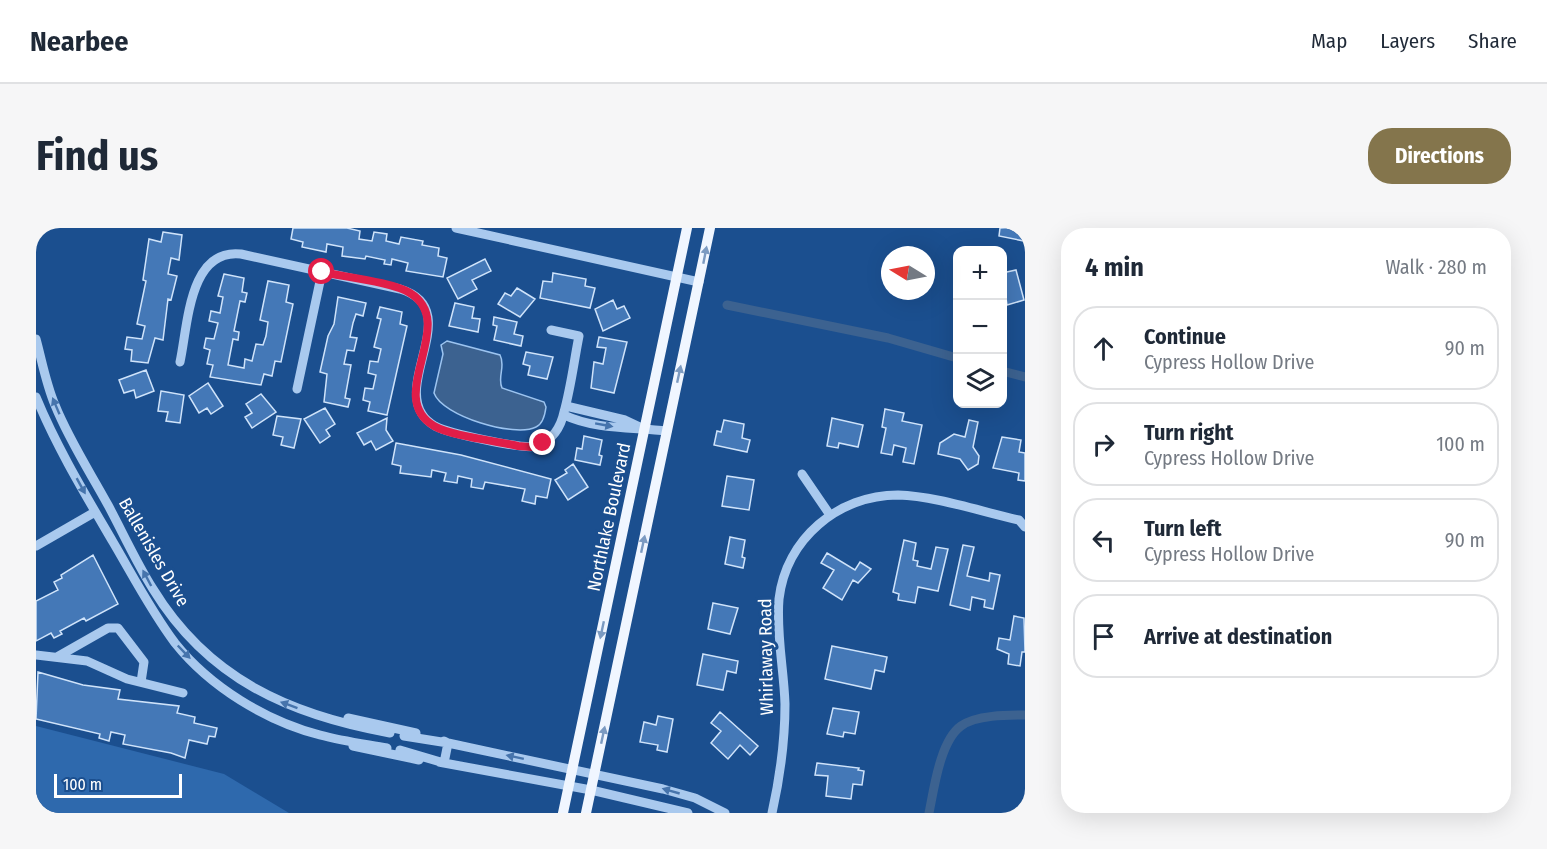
<!DOCTYPE html>
<meta charset="utf-8">
<style>
body{margin:0;font-family:"Fira Sans Condensed",sans-serif;background:#f6f6f7;color:#1f2937}
.controls{position:absolute;right:18px;top:18px;display:grid;overflow:hidden;border-radius:12px;box-shadow:0 6px 24px #0002}
.controls button{width:54px;height:54px;display:grid;place-items:center;padding:0;border:0;border-bottom:2px solid #e0e1e3;background:#fff;color:#1f2937;font:30px sans-serif}
.compass{position:absolute;left:845px;top:18px;width:54px;height:54px;border-radius:50%;background:#fff;box-shadow:0 6px 24px #0002;rotate:280deg}
.scale{position:absolute;left:18px;bottom:15px;width:128px;box-sizing:border-box;padding-left:6px;border:3px solid #fff;border-top:0;font-size:16px;line-height:21px;white-space:nowrap;color:#fff;-webkit-text-stroke:4px #1b4f8f;paint-order:stroke}
.stop{position:absolute;width:18px;height:18px;margin:-14px;border:4px solid #e11d48;border-radius:50%;background:#fff}
.stop.end{background:#e11d48;border-color:#fff;box-shadow:0 2px 6px #0008}
.list{margin:0;padding:0;list-style:none}
h2{display:flex;justify-content:space-between;align-items:center;height:78px;margin:0;padding:0 24px;font-size:26px}
h2 small{font-size:20px;font-weight:400;color:#747a83}
.list li{display:grid;grid-template-columns:39px 1fr auto;gap:18px;align-items:center;box-sizing:border-box;height:84px;margin:0 12px 12px;padding:0 12px;border:2px solid #e0e1e3;border-radius:24px}
.list b{display:block;font-size:22px;white-space:nowrap}
.list p{margin:0;font-size:20px;white-space:nowrap;color:#747a83}
.list em{font-size:20px;font-style:normal;color:#747a83}
.icon{flex:none;width:33px;height:33px;fill:none;stroke:currentColor;stroke-width:2;stroke-linecap:round;stroke-linejoin:round}
.map{position:relative;flex:none;width:989px;height:585px;overflow:hidden;border-radius:24px}
header{display:flex;align-items:center;gap:36px;box-sizing:border-box;height:84px;padding:0 30px;background:#fff;border-bottom:2px solid #e0e1e3}
header strong{font-size:28px}
nav{display:flex;gap:33px;margin-inline-start:auto;font-size:21px}
.intro{display:flex;align-items:center;justify-content:space-between;box-sizing:border-box;height:144px;padding:0 36px}
h1{margin:0;font-size:42px}
.button{padding:15px 27px;border-radius:24px;background:#84754c;color:#fff;font-size:21px;font-weight:700}
main{display:flex;gap:36px;padding:0 36px}
aside{flex:1;background:#fff;border-radius:24px;box-shadow:0 6px 24px #0002}
.map>svg:first-child{display:block}
.green{fill:#2e69ad}
.water{fill:#3c6290;stroke:#9cc4f0;stroke-width:1.5}
.lines{fill:none;stroke-linecap:round;stroke-linejoin:round}
.canal{stroke:#3c6290;stroke-width:9}
.building{fill:#4478b7;stroke:#cfe3fa;stroke-width:1.5}
.minor{stroke:#a9c9ee;stroke-width:9}
.major{stroke:#f0f6ff;stroke-width:10}
.oneway{fill:#7b9ac1}
.oneway2{fill:#4674ac}
.route{stroke:#e11d48;stroke-width:8}
.labels{text-anchor:middle;stroke-width:6;stroke-linejoin:round;paint-order:stroke}
.street-label{font-size:18px;fill:#fff;stroke:#1b4f8f}
</style>
<header>
<strong>Nearbee</strong>
<nav><a>Map</a><a>Layers</a><a>Share</a></nav>
</header>
<div class="intro"><h1>Find us</h1><a class="button">Directions</a></div>
<main>
<div class="map">
<svg width="989" height="585" viewBox="0 0 989 585">
<rect width="100%" height="100%" fill="#1b4f8f"/>
<!-- green -->
<path class="green" d="M0,498L188,546L253,585H0Z"/>
<!-- water -->
<path class="water" d="M411,113L464,127C470,138 461,149 466,160L508,174L510,179C509,187 507,196 500,199C479,210 406,188 398,165L407,126L405,117Z"/>
<g class="lines">
<!-- canal -->
<path class="canal" d="M691,77L852,110L921,130
M966,143L989,149
M893,585C898,561 904,513 925,498C940,487 971,487 989,487"/>
</g>
<!-- building -->
<path class="building" d="M257,0H311L324,3L323,11L336,13L338,4L351,6L350,13L363,16L365,9L387,13L386,17L403,20L402,28L411,30L407,49L370,43L372,35L356,31L355,37L348,36L349,32L330,28L329,31L306,28L307,19L291,16L290,24L266,19L267,14L255,11Z
M964,0H983L982,3L989,5L988,13L963,8Z
M127,4L146,7L143,32L135,30L132,46L141,48L135,72L132,71L127,112L119,110L112,135L95,133L96,122L89,121L91,109L106,111L109,98L101,96L110,53L107,52L113,11L125,14Z
M449,31L455,43L436,52L441,61L422,71L411,50Z
M980,42L988,72L971,77L966,45Z
M517,45L550,51L549,58L559,60L554,80L504,70L507,53L516,54Z
M188,46L208,50L206,64L211,65L209,74L204,73L198,103L203,104L202,112L197,111L192,137L208,140L209,131L216,133L220,116L227,117L230,108L232,94L224,92L232,53L253,57L250,74L257,76L245,134L239,133L236,148L228,146L225,157L174,149L177,137L171,136L174,122L168,120L170,110L178,111L182,95L173,93L175,83L184,85L187,69L182,68Z
M481,60L499,71L484,89L462,76L469,65L475,68Z
M302,69L330,75L327,88L320,86L317,95L314,109L321,110L318,123L311,122L308,136L315,137L309,170L314,171L312,179L288,174L291,146L284,144L292,108L298,96Z
M577,72L581,81L588,78L594,90L567,103L559,81Z
M419,75L438,79L436,90L444,91L442,104L413,98Z
M344,79L366,84L364,96L371,98L351,187L332,183L334,174L327,172L329,160L337,161L340,147L332,145L334,133L342,134L345,121L338,119L345,91L341,90Z
M458,89L481,94L478,106L487,108L485,118L458,112L461,98L457,97Z
M563,109L591,114L578,165L555,160L558,134L567,136L570,120L561,119Z
M490,124L517,129L511,151L492,147L494,138L487,136Z
M110,142L118,163L100,170L98,162L88,165L83,152Z
M172,155L187,178L175,186L171,180L163,185L153,168Z
M125,163L148,167L144,195L130,193L132,184L122,183Z
M225,166L240,184L216,200L209,189L216,185L210,176Z
M289,180L299,196L290,202L294,208L284,215L268,191Z
M849,181L868,185L866,193L886,197L878,236L867,234L870,220L858,217L856,227L845,225L850,200L846,199Z
M241,188L265,191L258,220L245,217L247,209L237,207Z
M351,190L350,202L357,213L340,222L335,213L328,217L321,205Z
M796,190L827,197L822,219L803,215L802,220L791,218Z
M688,192L708,196L706,210L714,212L711,224L678,217L681,203L685,204Z
M933,192L942,194L937,219L943,228L942,236L932,242L924,231L902,226L904,215L918,206L929,209Z
M548,208L566,212L563,227L566,228L564,237L539,232L541,220L546,221Z
M966,209L985,212L983,224L989,225V253L982,252L983,245L957,240Z
M360,215L425,227L515,251L511,270L500,268L499,276L486,273L489,261L449,254L447,261L435,259L436,251L422,248L421,255L408,253L410,245L396,242L395,249L364,245L365,238L356,236Z
M537,236L552,259L532,272L519,252L531,245L529,242Z
M691,248L718,252L713,282L686,278Z
M694,309L709,312L706,329L709,330L707,340L689,336Z
M868,312L880,315L877,332L882,333L881,338L895,341L900,319L912,321L902,363L882,359L879,375L862,372L863,366L857,364Z
M927,317L938,319L931,348L953,353L954,345L964,347L957,381L948,379L949,372L936,369L934,382L914,377Z
M791,325L819,342L824,334L835,341L822,355L817,352L806,372L787,360L798,342L785,335Z
M57,327L82,376L50,393L48,390L24,403L26,406L18,410L15,405L0,413V373L22,362L18,354L26,350L25,347Z
M677,375L702,380L694,406L672,401Z
M978,388L988,390L989,424H986L984,438L972,436L973,426L961,421L963,410L974,412Z
M796,418L851,429L848,444L839,442L835,461L789,451Z
M667,426L702,433L700,445L691,443L687,462L661,457Z
M2,444L47,457L84,462L82,471L143,478L141,485L159,489L158,495L181,500L179,509L173,508L171,516L153,512L149,530L135,525L87,516L89,507L75,504L73,513L63,510L64,506L0,491Z
M797,480L823,484L819,506L808,504L807,509L791,506Z
M684,484L722,518L714,527L704,517L692,531L675,515L685,503L675,495Z
M622,488L637,491L631,524L621,522L622,517L604,514L608,494L620,497Z
M781,535L823,540L822,542L828,543L826,557L817,556L815,571L790,568L792,548L779,547Z"/>
<g class="lines">
<!-- minor -->
<path class="minor" d="M420,0L663,54
M0,111C6,133 10,156 19,177C33,212 54,244 72,277C87,305 100,334 117,361C172,451 254,487 354,505
M144,134C152,97 153,20 205,26L364,61C427,80 362,149 386,186C389,191 394,195 399,198C412,205 488,222 501,218C516,213 525,199 528,184C535,159 538,133 543,108L515,102
M261,161L286,44
M0,169C21,220 49,266 77,314C97,348 115,383 139,415C174,459 230,493 284,507C306,513 329,516 351,520
M530,178L589,192L606,200
M528,187C560,202 597,199 631,203
M766,246L794,287
M0,318L59,284
M0,427L51,433L91,451L147,465
M21,429L72,400H82L108,434L105,454
M312,490L380,505
M368,508L412,515L627,561L659,570L689,585
M317,518L383,532
M364,522L408,535L555,562L652,585
M403,534L408,535L412,515L408,513
M736,585C744,549 749,513 749,476C748,442 740,406 743,371C750,311 802,267 862,267C900,268 946,284 983,292L989,299"/>
<!-- major -->
<path class="major" d="M527,585L651,0
M550,585L674,0"/>
</g>
<!-- one-way arrows -->
<defs><path id="oneway-solid" d="M-6-.8H1V-3.2L6.5 0L1 3.2V.8H-6Z" transform="scale(1.5)"/></defs>
<g class="oneway">
<use href="#oneway-solid" transform="translate(669 27) rotate(-79)"/>
<use href="#oneway-solid" transform="translate(643 146) rotate(-78)"/>
<use href="#oneway-solid" transform="translate(607 316) rotate(-78)"/>
<use href="#oneway-solid" transform="translate(566 402) rotate(102)"/>
<use href="#oneway-solid" transform="translate(567 507) rotate(-78)"/>
</g>
<g class="oneway2">
<use href="#oneway-solid" transform="translate(20 178) rotate(-113)"/>
<use href="#oneway-solid" transform="translate(568 197) rotate(10)"/>
<use href="#oneway-solid" transform="translate(45 258) rotate(61)"/>
<use href="#oneway-solid" transform="translate(111 350) rotate(-118)"/>
<use href="#oneway-solid" transform="translate(148 424) rotate(46)"/>
<use href="#oneway-solid" transform="translate(253 477) rotate(-160)"/>
<use href="#oneway-solid" transform="translate(479 529) rotate(-168)"/>
<use href="#oneway-solid" transform="translate(635 563) rotate(-164)"/>
</g>
<g class="lines">
<!-- route -->
<path class="route" d="M286,44C308,49 356,54 374,65C424,96 347,168 398,198C415,208 461,213 482,218L495,219L507,215"/>
</g>
<g class="labels">
<!-- street labels -->
<g class="street-label">
<text transform="translate(573 289) rotate(-78)" y="6">Northlake Boulevard</text>
<text transform="translate(118 324) rotate(60)" y="6">Ballenisles Drive</text>
<text transform="translate(730 429) rotate(-91)" y="6">Whirlaway Road</text>
</g>
</g>
</svg>
<div class="controls">
<button>+</button>
<button>−</button>
<button><svg class="icon" aria-label="layers" viewBox="0 0 24 24"><path d="M12 4l9 5-9 5-9-5zM3 14l9 5 9-5"/></svg></button>
</div>
<svg class="compass" viewBox="-18 -18 36 36"><path d="M0-13l5 13h-10z" fill="#e53935"/><path d="M0 13l5-13h-10z" fill="#747a83"/></svg>
<div class="scale">100 m</div>
<div class="stop" style="left:286px;top:44px"></div>
<div class="stop end" style="left:507px;top:215px"></div>
</div>
<aside>
<h2>4 min<small>Walk · 280 m</small></h2>
<ul class="list">
<li><svg class="icon" aria-label="ahead" viewBox="0 0 24 24"><path d="M12 20V5M6 11l6-6 6 6"/></svg><div><b>Continue</b><p>Cypress Hollow Drive</p></div><em>90 m</em></li>
<li><svg class="icon" aria-label="right" viewBox="0 0 24 24"><path d="M7 20v-9h11M14 6l5 5-5 5"/></svg><div><b>Turn right</b><p>Cypress Hollow Drive</p></div><em>100 m</em></li>
<li><svg class="icon" aria-label="left" viewBox="0 0 24 24"><path d="M17 20v-9H6M10 6l-5 5 5 5"/></svg><div><b>Turn left</b><p>Cypress Hollow Drive</p></div><em>90 m</em></li>
<li><svg class="icon" aria-label="arrive" viewBox="0 0 24 24"><path d="M6 21V4h12l-3 4 3 4H6"/></svg><div><b>Arrive at destination</b></div></li>
</ul>
</aside>
</main>
